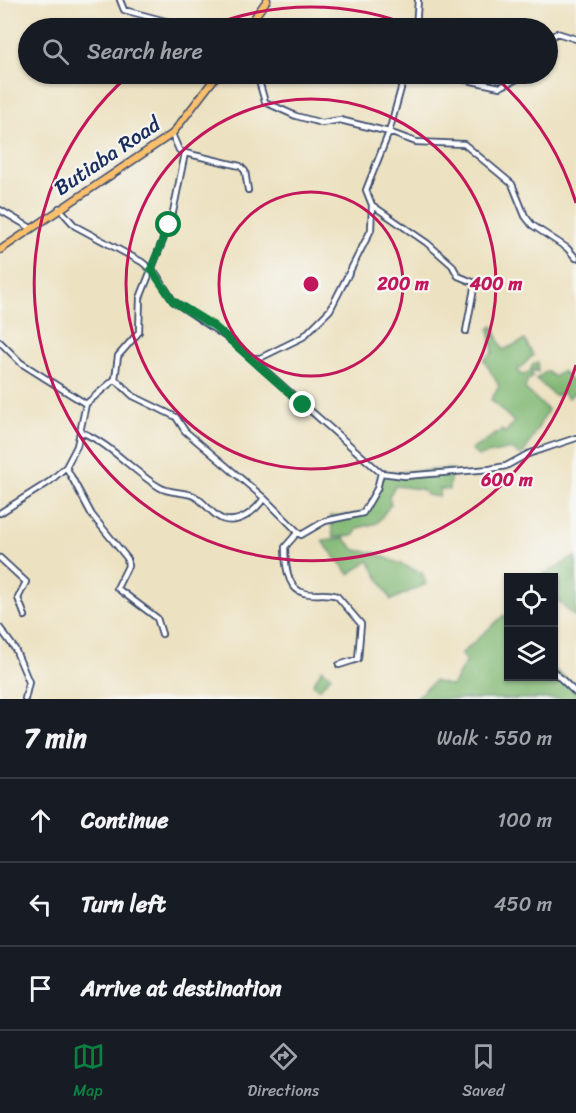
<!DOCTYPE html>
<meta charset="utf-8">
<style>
body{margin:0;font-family:Sriracha,sans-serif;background:#20242c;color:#f1f3f6}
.controls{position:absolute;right:18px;bottom:18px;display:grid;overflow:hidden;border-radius:0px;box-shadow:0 2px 4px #0004}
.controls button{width:54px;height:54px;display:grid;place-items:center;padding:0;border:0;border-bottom:2px solid #363941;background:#171b24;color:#f1f3f6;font:30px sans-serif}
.stop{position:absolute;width:18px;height:18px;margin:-14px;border:4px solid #0b8043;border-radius:50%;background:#fff}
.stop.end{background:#0b8043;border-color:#fff;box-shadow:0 2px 6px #0008}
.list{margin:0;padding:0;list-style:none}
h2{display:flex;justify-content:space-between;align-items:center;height:78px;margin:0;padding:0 24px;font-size:26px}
h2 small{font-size:20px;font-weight:400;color:#9ea1a6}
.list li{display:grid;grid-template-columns:39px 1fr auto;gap:18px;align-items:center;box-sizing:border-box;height:84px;padding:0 24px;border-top:2px solid #363941}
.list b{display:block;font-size:22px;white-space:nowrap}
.list em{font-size:20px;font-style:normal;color:#9ea1a6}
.icon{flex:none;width:33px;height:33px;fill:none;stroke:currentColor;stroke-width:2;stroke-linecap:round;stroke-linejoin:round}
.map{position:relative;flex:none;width:576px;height:699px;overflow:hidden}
.search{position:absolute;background:#171b24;box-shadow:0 2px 4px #0004;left:18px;right:18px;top:18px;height:66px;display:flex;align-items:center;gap:15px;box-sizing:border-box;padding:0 21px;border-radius:33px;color:#9ea1a6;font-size:22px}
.sheet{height:330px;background:#171b24}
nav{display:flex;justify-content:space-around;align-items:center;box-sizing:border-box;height:84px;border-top:2px solid #363941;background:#171b24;font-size:16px;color:#9ea1a6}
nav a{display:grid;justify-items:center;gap:3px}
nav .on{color:#0b8043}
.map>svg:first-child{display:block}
.forest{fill:#83b976;stroke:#4f746a;stroke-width:1.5}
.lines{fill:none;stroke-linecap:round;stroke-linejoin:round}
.minor-casing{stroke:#3a4a6d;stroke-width:8}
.major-casing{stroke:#3a4a6d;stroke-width:9}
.minor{stroke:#fff;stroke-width:4.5}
.major{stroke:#f9bf6d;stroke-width:6}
.route{stroke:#0b8043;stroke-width:8}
.ring{fill:none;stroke:#c2185b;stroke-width:3}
.labels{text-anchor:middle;stroke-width:4.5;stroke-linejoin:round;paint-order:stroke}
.street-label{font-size:21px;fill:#1b2f5e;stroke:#f6f6f2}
.centre{fill:#c2185b;stroke:#f6f6f2;stroke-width:3}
.ring-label{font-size:18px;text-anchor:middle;font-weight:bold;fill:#c2185b;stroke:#f6f6f2;stroke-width:4.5;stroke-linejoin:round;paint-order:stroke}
</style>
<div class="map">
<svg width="576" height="699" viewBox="0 0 576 699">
<rect width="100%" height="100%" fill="#f6f6f2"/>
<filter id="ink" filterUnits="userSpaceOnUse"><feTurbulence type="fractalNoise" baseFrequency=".0167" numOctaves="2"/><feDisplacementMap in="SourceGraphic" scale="12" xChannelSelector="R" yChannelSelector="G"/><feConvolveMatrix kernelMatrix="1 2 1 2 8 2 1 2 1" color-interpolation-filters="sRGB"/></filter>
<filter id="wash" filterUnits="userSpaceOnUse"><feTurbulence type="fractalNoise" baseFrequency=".008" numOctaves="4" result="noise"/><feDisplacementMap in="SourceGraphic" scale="24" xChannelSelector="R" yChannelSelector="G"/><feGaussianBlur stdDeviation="1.35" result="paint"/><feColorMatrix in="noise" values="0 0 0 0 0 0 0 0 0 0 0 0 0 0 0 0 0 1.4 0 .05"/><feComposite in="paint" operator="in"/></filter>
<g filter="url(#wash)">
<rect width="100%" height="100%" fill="#ece1c0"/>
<!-- forest -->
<path class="forest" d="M493,326L503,350L525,340L533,355L517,371L522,375L529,373L533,364L538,363V372L533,370L532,377L527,381L525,389L548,410L524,453L519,455L512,449L478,456L471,450L502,430L505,433L514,422L491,400L499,386L484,360L493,352L489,329Z
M547,371L554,377L562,371L576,385V391L569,398L562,393L555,396L536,379Z
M451,469L449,490L440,489L439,497L427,495L421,489L395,486L389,496L391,504L377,523L358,528L353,536L333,537L330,516C338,515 346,516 354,515C372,513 377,487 381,473Z
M344,538L355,550L375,553L422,573L426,584L391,600L369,561L349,574L322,541Z
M576,556V618L554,597V578L541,576Z
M504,615L508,621V676H554V669L576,686V699H415L434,681L452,686L466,661L461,654Z
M322,669L331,676L319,689L313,684Z"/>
</g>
<g filter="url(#ink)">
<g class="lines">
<!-- minor casing -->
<g class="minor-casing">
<path id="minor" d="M120,0L124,10L192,28
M416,28L418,0
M548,40L557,33L576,39
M257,74L265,102L296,116L322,123L340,120L389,132L416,142L464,144L512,184L525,216L532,225L567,248L576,258
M439,74L500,87L528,74
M185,153L240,166L245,171L248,190
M372,205L427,243L452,265L458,276L475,283L466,331
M59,208L75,226L142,262L157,275L173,301L232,341L381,473L405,476L490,469L506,466L528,454L576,438
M0,210L31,228
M0,342L21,363L86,404
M252,358H260L303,337L330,310L371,230L372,205L366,190L389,132L405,74
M115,379L133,396L176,417L185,431L264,498L298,532
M81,432C111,444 131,470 159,487C170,494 183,491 194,496C204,501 212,515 222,519C240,525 256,510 264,498
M66,467L92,515L127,558L128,566L117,588L157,618L162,634
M0,513L49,482L66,467L77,446L86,404L115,379L118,356L139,332L140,298L172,217L185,153L179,150L172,134
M0,558L26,582L18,598L25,616
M0,628L15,649L29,682L25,699
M339,665L358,659L361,624L337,596C326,592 315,596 304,593C286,589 285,561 285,547L298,532L301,535L325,521L363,513L377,489L381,473
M554,672L576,693"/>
</g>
<!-- major casing -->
<g class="major-casing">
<path id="major" d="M247,28L267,0
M0,250L172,134L218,74"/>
</g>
<!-- minor -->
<use href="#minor" class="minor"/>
<!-- major -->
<use href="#major" class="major"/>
</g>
</g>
<g class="lines" filter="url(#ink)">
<!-- route -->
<path class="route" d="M169,225L151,269L173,301L214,326L303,405"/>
</g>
<!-- distance rings -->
<g class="ring">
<circle cx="311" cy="284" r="92"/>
<circle cx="311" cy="284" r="185"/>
<path d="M576 365A277 277 0 1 1 129 75M205 28A277 277 0 0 1 417 28M493 75A277 277 0 0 1 576 203"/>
</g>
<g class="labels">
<!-- street labels -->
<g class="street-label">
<text transform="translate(107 156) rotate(-34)" y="7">Butiaba Road</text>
</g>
</g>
<circle cx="311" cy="284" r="9" class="centre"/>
<g class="ring-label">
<text x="403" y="290">200 m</text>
<text x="496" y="290">400 m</text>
<text x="507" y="486">600 m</text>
</g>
</svg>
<div class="controls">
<button><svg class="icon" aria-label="locate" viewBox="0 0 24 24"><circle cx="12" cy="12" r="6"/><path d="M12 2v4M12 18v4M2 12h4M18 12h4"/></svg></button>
<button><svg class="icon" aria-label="layers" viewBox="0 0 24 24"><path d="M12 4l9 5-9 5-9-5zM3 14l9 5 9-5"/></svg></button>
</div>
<div class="stop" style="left:169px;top:225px"></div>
<div class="stop end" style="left:303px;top:405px"></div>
<div class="search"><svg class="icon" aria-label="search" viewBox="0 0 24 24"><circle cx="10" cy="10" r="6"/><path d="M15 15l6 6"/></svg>Search here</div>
</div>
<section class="sheet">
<h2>7 min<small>Walk · 550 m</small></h2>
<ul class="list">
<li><svg class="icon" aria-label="ahead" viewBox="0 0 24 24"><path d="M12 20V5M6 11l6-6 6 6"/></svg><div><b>Continue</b></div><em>100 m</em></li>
<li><svg class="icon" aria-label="left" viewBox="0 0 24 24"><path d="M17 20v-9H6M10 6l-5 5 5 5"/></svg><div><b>Turn left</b></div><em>450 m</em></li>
<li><svg class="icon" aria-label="arrive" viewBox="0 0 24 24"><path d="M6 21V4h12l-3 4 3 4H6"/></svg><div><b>Arrive at destination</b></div></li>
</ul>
</section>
<nav>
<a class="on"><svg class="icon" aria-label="map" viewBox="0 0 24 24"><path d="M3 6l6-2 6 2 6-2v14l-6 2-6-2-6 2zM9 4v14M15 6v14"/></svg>Map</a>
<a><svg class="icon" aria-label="directions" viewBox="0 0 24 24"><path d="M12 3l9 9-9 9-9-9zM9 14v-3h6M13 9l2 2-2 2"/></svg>Directions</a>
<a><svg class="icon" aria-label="saved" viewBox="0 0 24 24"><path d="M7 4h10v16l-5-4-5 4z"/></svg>Saved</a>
</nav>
